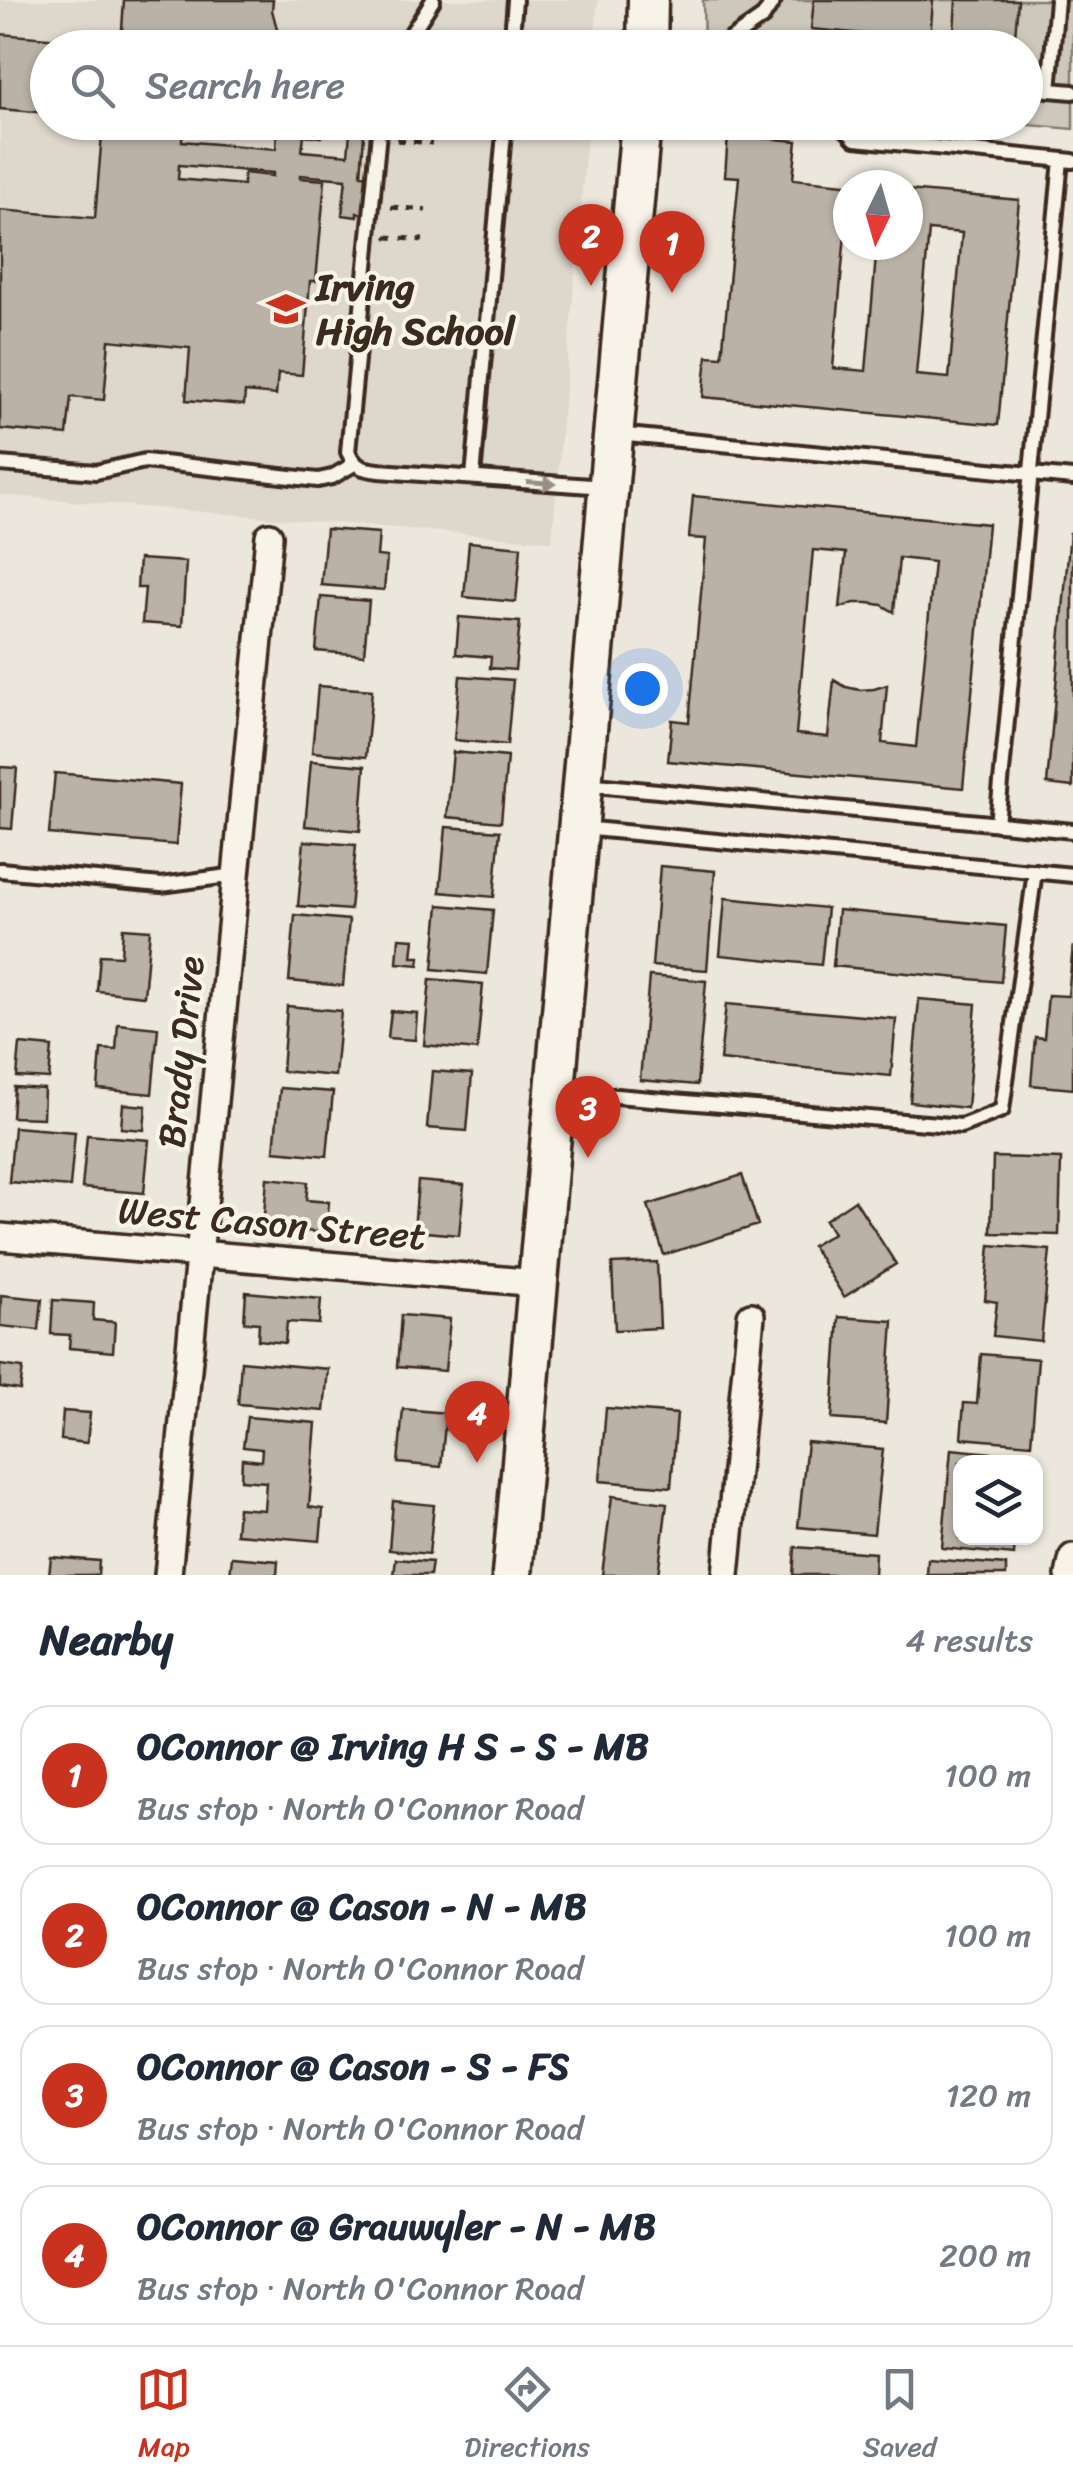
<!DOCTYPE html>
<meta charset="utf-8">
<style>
body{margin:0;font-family:Sriracha,sans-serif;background:#f6f6f7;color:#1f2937}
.controls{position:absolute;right:30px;bottom:30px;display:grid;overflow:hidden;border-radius:20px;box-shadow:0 2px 8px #0004}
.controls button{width:90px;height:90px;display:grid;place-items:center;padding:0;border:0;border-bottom:2px solid #e0e1e3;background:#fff;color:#1f2937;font:50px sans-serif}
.compass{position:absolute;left:833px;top:170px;width:90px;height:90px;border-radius:50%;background:#fff;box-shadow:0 2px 8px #0004;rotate:185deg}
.you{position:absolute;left:642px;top:688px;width:35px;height:35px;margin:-25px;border:8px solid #fff;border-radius:50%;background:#1a73e8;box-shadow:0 0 0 15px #1a73e833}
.badge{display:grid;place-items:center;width:65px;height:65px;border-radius:50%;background:#c8321e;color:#fff;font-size:32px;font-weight:700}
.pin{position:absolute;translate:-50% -82px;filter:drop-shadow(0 2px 5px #0008)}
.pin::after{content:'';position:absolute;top:52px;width:35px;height:30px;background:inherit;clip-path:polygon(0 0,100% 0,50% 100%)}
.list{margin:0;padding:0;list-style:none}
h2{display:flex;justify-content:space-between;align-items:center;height:130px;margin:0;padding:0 40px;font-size:42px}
h2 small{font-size:32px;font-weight:400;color:#747a83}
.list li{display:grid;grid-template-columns:65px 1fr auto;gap:30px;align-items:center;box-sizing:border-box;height:140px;margin:0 20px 20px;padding:0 20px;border:2px solid #e0e1e3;border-radius:30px}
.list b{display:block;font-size:38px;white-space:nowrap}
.list p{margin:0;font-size:32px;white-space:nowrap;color:#747a83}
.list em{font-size:32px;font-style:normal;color:#747a83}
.icon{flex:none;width:55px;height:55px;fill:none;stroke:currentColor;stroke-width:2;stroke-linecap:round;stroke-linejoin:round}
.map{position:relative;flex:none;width:1073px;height:1575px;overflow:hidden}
.search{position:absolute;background:#fff;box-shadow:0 2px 8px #0004;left:30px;right:30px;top:30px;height:110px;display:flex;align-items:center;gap:25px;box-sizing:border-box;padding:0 35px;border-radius:55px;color:#747a83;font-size:38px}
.sheet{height:770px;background:#fff}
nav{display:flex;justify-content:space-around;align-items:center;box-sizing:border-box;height:140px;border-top:2px solid #e0e1e3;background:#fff;font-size:28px;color:#747a83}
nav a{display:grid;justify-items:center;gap:5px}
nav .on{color:#c8321e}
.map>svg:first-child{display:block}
.built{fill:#ddd7cc}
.green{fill:#cec8bc;stroke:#84796d;stroke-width:2.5}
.building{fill:#bab2a7;stroke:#3b2a1e;stroke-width:2.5;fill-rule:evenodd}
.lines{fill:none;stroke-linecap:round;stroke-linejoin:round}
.service-casing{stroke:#3b2a1e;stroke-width:20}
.minor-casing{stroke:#3b2a1e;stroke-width:32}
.secondary-casing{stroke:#3b2a1e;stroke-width:45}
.path{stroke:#3b2a1e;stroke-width:5;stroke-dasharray:8 8;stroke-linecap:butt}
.service{stroke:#f7f3e8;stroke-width:12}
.minor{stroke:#f7f3e8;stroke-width:25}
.secondary{stroke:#f7f3e8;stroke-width:38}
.oneway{fill:#998e83}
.labels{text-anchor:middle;stroke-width:8;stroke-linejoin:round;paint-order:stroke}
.poi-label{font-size:38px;font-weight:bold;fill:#3b2a1e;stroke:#f7f3e8;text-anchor:start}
.street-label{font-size:38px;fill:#3b2a1e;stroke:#f7f3e8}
</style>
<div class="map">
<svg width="1073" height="1575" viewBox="0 0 1073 1575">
<rect width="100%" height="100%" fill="#ece7dc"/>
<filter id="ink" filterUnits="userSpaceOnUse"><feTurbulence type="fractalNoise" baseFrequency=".01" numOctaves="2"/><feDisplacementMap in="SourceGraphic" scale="20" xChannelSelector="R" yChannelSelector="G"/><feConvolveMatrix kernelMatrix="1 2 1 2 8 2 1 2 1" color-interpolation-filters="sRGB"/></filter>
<g filter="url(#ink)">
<!-- built -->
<path class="built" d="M0,0H598L594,47L48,48V122L588,123L552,541L0,495Z"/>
<!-- green -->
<path class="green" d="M703,0H1073V129L1008,123L1026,122V48L704,47Z"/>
<!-- building -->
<path class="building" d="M124,0H273L272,10L282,48H48V113L0,109V34L121,44Z
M814,0H933L930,40L811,29Z
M956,0H1018L1015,37L954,32Z
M103,122H322L321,137L304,135L302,151L348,155L351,122H365L361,175L371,176L367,214L357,213V217L342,215L346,179L300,175V178L325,180L316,281H310L302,375L278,373L276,395L245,392L244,405L186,400L190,348L109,340L104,400L71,397L67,435L0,429V210L95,218ZM183,125L277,133L276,149L182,141ZM179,165L273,173V176L244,173L243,185L178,179Z
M728,135L797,141L793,179L855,185H848V223H846L833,368L866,371L877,245H908V190L1019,200L998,425L703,397L707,356L722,357L739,177L725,176ZM929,230L962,233L949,378L916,375Z
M693,496L988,524L963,788L668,761L672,720L689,722L706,539L689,538ZM813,550L846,553L840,608L854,603H868L882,605L894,612L899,558L934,562L916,747L882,743L887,685L874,689L860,690L846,687L834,680L828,737L796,734Z
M326,529L379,533L377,556L387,557L384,590L321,585Z
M1070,533H1073V787L1047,784Z
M469,542L521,547L516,602L464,597Z
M139,559L186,562L182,626L142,623L145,588H137Z
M321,597L369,601L364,655L316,651Z
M459,617L520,622L515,670L490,668L491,657L456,654Z
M460,676L513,680L507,745L454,740Z
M318,686L372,690L366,757L312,752Z
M453,752L507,757L501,822L447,817Z
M311,761L365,766L360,831L305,826Z
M0,767L17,768L12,829L0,828Z
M55,773L181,784L176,845L49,834Z
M446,827L500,831L494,897L440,892Z
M304,841L356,845L350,910L298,906Z
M660,866L715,871L707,970L652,966Z
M725,898L827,908L821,965L720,955Z
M439,905L493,910L487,974L433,969Z
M838,910L1006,926L1001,982L833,966Z
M295,915L349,920L343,986L289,981Z
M123,928L150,930L144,996L97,991L100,955L121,956Z
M399,938L414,939L412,957H420L419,965L397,963Z
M1073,946V1089L1031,1085L1035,1037L1044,1038L1048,995L1068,996Z
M649,976L706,981L697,1085L640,1080Z
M430,979L483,984L477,1050L424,1045Z
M919,999L976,1004L967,1108L910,1102Z
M726,1004L896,1019L891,1076L720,1060Z
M287,1006L341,1011L335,1076L282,1071Z
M391,1011L417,1013L415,1040L388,1038Z
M118,1024L158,1028L152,1094L98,1089L101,1049L116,1050Z
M20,1044L52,1047L49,1079L17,1077Z
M432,1071L472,1074L467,1131L427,1128Z
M14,1087L44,1089L43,1118L12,1117Z
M280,1088L333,1092L327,1156L274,1151Z
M123,1104L146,1106L144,1130L121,1128Z
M14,1127L75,1132L70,1187L9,1182Z
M87,1135L149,1140L144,1193L82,1188Z
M993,1157L1061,1159L1059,1235L991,1233Z
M742,1175L758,1225L664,1255L648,1205Z
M267,1178L308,1182L306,1200L329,1202L326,1233L263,1227Z
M418,1181L464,1185L459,1235L414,1231Z
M855,1200L896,1264L844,1297L812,1246L833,1233L825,1220Z
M990,1245L1050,1250L1041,1341L993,1336L997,1302L985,1300Z
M657,1262L660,1328L615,1330L612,1264Z
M246,1292L321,1299L319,1324L287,1322L285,1343L258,1340L259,1323L244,1322Z
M1,1295L42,1299L39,1330L0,1326Z
M53,1300L94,1303L93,1320L115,1322L113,1352L69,1348L70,1335L51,1334Z
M401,1315L450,1319L445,1371L397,1367Z
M839,1317L893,1321L886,1423L832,1419Z
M981,1354L1038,1359L1031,1444L961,1438L964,1403L977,1404Z
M241,1361L328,1369L324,1411L238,1404Z
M0,1365L23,1368L20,1390L0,1387Z
M606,1408L677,1414L671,1487L600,1481Z
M403,1409L446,1413L441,1467L398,1463Z
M63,1411L90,1413L87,1443L61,1440Z
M247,1417L316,1423L309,1507L323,1509L320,1541L236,1534L238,1508L264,1510L266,1482L241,1480L242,1459L261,1461L262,1449L243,1447Z
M807,1442L883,1449L874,1534L798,1527Z
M951,1449L1023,1456L1022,1462H960V1538H1015L1014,1555L942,1548Z
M612,1496L667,1503L658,1575H602Z
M393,1501L434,1505L429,1554L389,1550Z
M795,1547L875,1553L874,1575H793Z
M51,1557L99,1561L98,1575H49Z
M232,1557L278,1561L277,1575H230Z
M396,1559L432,1562L430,1575H394Z
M928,1559L1006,1565V1575H927Z"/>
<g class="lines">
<!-- service casing -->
<g class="service-casing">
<path id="service" d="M650,40L720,47L763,17L774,0
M402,48L433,0
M511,48L515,0
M1026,88L1073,92
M1049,90L1057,0
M380,122L348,452C356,468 362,469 379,471L605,487
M839,122L855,139L1073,161
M617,434L1073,478
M0,464L96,472L145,461L318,480L332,477L354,464
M473,477L505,122
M585,784L1073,831
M997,824L1061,160
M582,828L1073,875
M0,870L161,885L236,875
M559,1091L961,1126L1002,1110L1035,871"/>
</g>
<!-- minor casing -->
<g class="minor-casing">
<path id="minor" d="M0,1237L538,1283
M168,1575L269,536
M726,1575L751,1316
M1069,1575L1073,1557"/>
</g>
<!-- secondary casing -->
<g class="secondary-casing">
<path id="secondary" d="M647,48L648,0
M512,1575L641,122"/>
</g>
<!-- path -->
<path class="path" d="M397,140L432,143
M391,207L426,210
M389,235L388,237L423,240"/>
<!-- service -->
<use href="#service" class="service"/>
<!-- minor -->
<use href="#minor" class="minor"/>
<!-- secondary -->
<use href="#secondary" class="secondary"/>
</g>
<!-- one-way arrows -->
<defs><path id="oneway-solid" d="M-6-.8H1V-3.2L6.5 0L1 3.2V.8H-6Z" transform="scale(2.5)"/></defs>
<use class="oneway" href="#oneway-solid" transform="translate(541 483) rotate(4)"/>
</g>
<!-- icons -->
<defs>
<g id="school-bare" transform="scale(3)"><path d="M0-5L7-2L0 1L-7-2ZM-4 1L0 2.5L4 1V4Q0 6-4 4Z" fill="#c8321e" stroke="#f7f3e8" stroke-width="2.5" paint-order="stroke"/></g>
</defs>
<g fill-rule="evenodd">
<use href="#school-bare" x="286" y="309"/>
</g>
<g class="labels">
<!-- poi labels -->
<g class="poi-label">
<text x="316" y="300">Irving<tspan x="316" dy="44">High School</tspan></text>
</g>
<!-- street labels -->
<g class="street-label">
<text transform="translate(181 1052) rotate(-84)" y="13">Brady Drive</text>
<text transform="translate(272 1223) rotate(5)" y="13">West Cason Street</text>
</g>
</g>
</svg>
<div class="controls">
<button><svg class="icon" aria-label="layers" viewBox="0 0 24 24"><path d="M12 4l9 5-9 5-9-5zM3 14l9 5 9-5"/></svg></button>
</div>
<svg class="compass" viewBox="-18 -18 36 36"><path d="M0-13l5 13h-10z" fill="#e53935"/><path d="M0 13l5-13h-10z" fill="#747a83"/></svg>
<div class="you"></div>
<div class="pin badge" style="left:672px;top:293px">1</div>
<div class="pin badge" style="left:591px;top:286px">2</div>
<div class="pin badge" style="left:588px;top:1158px">3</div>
<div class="pin badge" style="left:477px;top:1463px">4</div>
<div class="search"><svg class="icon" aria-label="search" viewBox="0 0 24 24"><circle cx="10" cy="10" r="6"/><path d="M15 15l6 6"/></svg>Search here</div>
</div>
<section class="sheet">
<h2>Nearby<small>4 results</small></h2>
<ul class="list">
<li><span class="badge">1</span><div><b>OConnor @ Irving H S - S - MB</b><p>Bus stop · North O'Connor Road</p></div><em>100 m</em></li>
<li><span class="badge">2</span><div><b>OConnor @ Cason - N - MB</b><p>Bus stop · North O'Connor Road</p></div><em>100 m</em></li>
<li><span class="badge">3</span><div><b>OConnor @ Cason - S - FS</b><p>Bus stop · North O'Connor Road</p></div><em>120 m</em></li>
<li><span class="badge">4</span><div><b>OConnor @ Grauwyler - N - MB</b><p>Bus stop · North O'Connor Road</p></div><em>200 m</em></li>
</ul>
</section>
<nav>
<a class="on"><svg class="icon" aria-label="map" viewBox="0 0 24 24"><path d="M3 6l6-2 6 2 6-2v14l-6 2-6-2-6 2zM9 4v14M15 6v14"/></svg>Map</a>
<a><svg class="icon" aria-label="directions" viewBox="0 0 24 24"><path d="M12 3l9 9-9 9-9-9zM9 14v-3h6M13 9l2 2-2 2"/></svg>Directions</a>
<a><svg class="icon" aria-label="saved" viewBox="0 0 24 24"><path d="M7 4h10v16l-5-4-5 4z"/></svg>Saved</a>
</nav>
